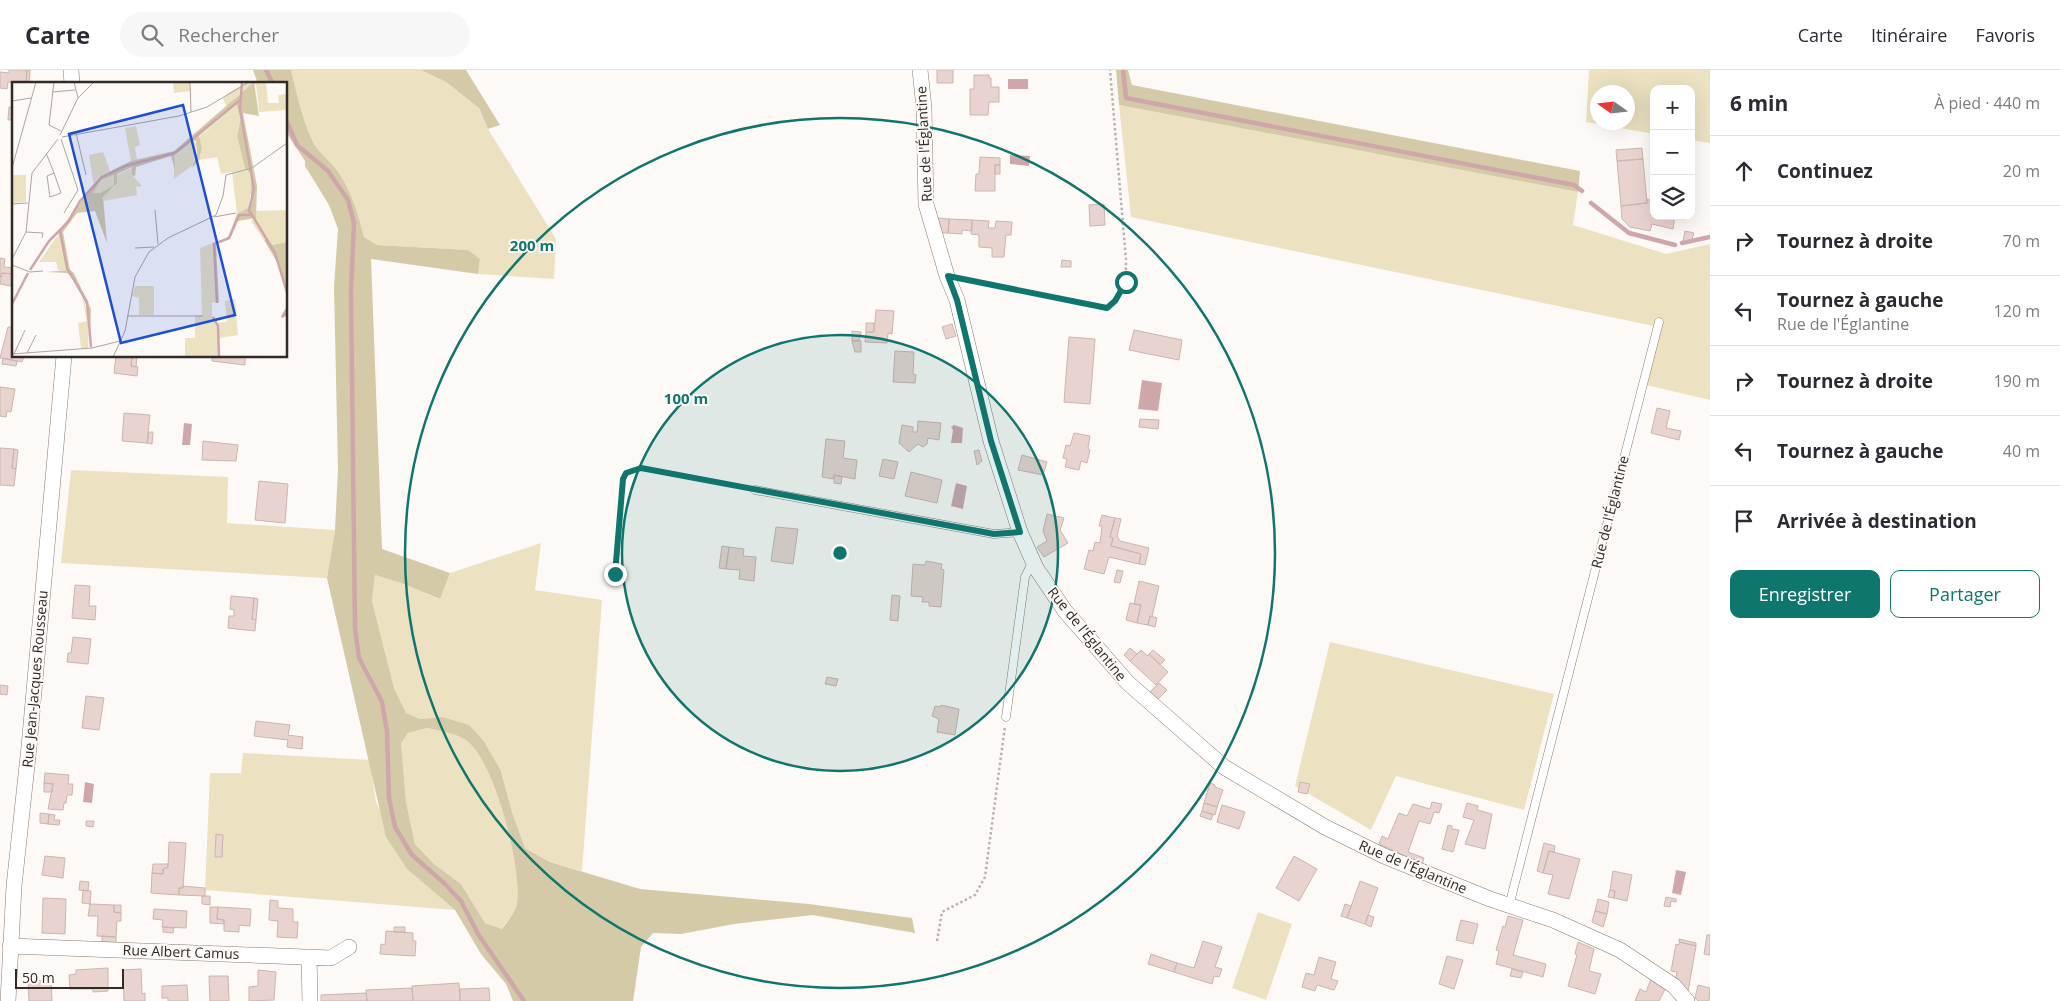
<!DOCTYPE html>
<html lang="fr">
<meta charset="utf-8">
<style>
body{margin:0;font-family:"Open Sans",sans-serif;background:#f7f7f7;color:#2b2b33}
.controls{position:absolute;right:15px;top:15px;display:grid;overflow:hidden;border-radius:10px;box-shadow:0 5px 20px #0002}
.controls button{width:45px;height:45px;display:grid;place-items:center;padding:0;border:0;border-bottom:1px solid #e1e1e2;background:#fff;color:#2b2b33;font:25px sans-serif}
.compass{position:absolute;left:1590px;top:15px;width:45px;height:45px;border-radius:50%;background:#fff;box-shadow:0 5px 20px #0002;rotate:284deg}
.scale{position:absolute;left:15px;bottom:12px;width:109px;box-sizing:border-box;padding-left:5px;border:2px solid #312a26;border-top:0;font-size:14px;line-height:18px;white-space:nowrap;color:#312a26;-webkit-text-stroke:4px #fdf9f7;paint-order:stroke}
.stop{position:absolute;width:15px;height:15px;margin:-11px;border:4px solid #0f766e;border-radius:50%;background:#fff}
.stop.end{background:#0f766e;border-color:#fff;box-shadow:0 1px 5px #0008}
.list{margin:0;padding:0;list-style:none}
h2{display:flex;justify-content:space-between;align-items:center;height:65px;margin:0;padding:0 20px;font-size:21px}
h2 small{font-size:16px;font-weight:400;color:#7c7c81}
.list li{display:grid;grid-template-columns:32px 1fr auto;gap:15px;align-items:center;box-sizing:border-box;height:70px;padding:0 20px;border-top:1px solid #e1e1e2}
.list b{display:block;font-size:19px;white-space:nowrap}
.list p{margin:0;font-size:16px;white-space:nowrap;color:#7c7c81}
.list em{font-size:16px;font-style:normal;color:#7c7c81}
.actions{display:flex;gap:10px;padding:15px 20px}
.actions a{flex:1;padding:11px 0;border:1px solid #0f766e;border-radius:10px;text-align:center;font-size:18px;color:#0f766e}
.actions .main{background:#0f766e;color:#fff}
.icon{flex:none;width:28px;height:28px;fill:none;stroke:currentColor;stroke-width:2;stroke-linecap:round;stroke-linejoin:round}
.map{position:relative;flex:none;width:1710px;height:931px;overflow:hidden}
header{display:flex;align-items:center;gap:30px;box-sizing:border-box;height:70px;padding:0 25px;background:#fff;border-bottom:1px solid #e1e1e2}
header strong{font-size:24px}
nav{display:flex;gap:28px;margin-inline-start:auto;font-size:18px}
.search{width:350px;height:45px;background:#f7f7f7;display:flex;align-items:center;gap:12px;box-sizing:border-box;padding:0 18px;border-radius:28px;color:#7c7c81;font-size:19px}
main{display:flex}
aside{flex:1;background:#fff}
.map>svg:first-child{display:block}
.green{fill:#ece2c2;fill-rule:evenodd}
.forest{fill:#d4caa8;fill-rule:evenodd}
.water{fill:#cfa7ab}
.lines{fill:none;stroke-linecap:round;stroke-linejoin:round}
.stream{stroke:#cfa7ab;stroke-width:4.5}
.building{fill:#e9d3cf;stroke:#cab5b1}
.service-casing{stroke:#8a796f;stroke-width:9}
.minor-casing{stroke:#8a796f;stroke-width:16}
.path{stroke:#b8b3b0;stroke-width:2.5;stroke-dasharray:2.5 2.5;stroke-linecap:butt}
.service{stroke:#fff;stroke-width:8}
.minor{stroke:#fff;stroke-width:15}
.route{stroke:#0f766e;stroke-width:6}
.ring{fill:none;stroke:#0f766e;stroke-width:2.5}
.labels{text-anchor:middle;stroke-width:4;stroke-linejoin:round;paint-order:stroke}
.street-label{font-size:14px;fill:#312a26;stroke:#fdf9f7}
.inset-river{fill:none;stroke:#cfa7ab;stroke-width:2.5}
.inset-road{fill:none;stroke:#aba6a3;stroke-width:1}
.view{fill:#1d4ed8;fill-opacity:0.15;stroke:#1d4ed8;stroke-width:2.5}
.inset-edge{fill:none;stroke:#312a26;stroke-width:2.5}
.centre{fill:#0f766e;stroke:#fdf9f7;stroke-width:2.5}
.ring-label{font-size:15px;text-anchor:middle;font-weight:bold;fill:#0f766e;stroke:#fdf9f7;stroke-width:4;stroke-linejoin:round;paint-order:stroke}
</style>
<header>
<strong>Carte</strong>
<div class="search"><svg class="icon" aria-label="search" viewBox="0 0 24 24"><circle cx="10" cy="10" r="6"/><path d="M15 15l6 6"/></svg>Rechercher</div>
<nav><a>Carte</a><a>Itinéraire</a><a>Favoris</a></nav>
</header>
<main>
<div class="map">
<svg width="1710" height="931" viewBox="0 0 1710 931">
<rect width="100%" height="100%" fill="#fdf9f7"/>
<!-- green -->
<path class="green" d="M291,0H421L446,12L479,38L488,59L556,169L554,209L478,204L480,189L468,180L377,175L364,167C358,144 352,123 339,103C331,91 318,83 312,70C302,48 297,24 291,0Z
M1589,0H1710V73L1691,70V19H1654V64L1586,52ZM1598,22H1628V52H1598Z
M1119,35L1578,122L1573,155L1666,184L1710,174V330L1642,314L1654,256L1131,147Z
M71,400L228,407L227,453L335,460L327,508L61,493Z
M541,473L535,520L602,530L582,801L550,792L525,778L512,742L501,700L442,647L420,649L406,643L394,618L372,531L375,505L401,513L439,529L450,503Z
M1330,572L1554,624L1524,740L1396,706L1371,760L1295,716Z
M427,658C440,661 456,663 467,671C495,692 522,799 517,833C516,841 506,852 502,859L485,853L461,814L434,794L415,774L406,732L401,673L408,663Z
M243,683L370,690L376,732L407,799L455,840L205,820L210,703H241Z
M1258,842L1292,854L1266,930L1232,918Z"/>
<!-- forest -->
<path class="forest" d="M253,0H291C297,24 302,48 312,70C318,83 331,91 339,103C352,123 358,144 364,167L377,175L468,180L480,189L478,204L371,189L382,479L450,503L440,529L401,513L375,505L372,531L394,618L406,643L420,649L442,647L469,655L483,670L501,701L512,742L525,778L550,792L640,819L809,834L912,848L915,863L813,845L734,854L681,864L653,863L641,877L633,931H513L506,914L481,884L455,840L407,799L386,767L327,508L335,460L338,399L334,217L338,159L329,135L305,96V91L286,62V14H258ZM427,658C440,661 456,663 467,671C495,692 522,799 517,833C516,841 507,852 502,859L485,853L461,814L434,794L415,774L406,732L401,673L408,663Z
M421,0H466L500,55L488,59L479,38L446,12Z
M1116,0H1128L1132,15L1580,101L1578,122L1119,35Z"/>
<!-- water -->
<path class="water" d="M1008,9H1028V19H1008Z
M1010,85L1030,86L1029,96L1010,94Z
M1142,310L1162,313L1158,341L1138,339Z
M184,353L192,354L190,375H182Z
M954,355L963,358L962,373H951L953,360L951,357Z
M956,413L967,416L963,439L951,436Z
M85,712L94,714L92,733L83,732Z
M1676,800L1686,802L1681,825L1672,823Z"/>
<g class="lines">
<!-- stream -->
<path class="stream" d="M266,0L273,14
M1123,0L1126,28L1574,115L1582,121
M286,50L297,75L328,101L348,130L354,153L351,221L355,559L359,588L382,632L387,662L389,728L395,757L412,785L444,813L461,831L478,864L524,931
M1591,133L1629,163L1675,175
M1682,173L1710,167"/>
</g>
<!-- building -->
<path class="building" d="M9,0H27L26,14L8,12L7,19L0,18V2L9,3Z
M27,0H30L29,14H26Z
M937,0H953V13H937Z
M974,5H989V8H991V17H999V32H989L988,45H970V19H974Z
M9,37H14V50H8Z
M1642,78L1643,89L1617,91L1616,80Z
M980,87L1000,88V95H995V121H975L976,104H979Z
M1643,89L1647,133L1621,136L1617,91Z
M995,95H1000V104H995Z
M1647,129L1654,132V146H1675L1673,159L1652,154L1650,161L1630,157L1622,149L1621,136L1647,133Z
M1104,134L1105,155L1090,156L1089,135Z
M938,148L949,149L948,163H941Z
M949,149L972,150V161L962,160V164L948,163Z
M972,150L989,151L988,158H995L996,151L1012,152L1011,165H1006L1004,187H992V178L979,177V165L971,164Z
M1685,161L1694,163L1692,169L1683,171Z
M0,188L5,189L4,197L14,198V216H11L13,204L2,203L0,208Z
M1062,190L1071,191V197H1061Z
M2,203L13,204L11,216L0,214Z
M876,240L894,241L892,264L888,263L887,273L865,272L866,262H874Z
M866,253H874V262H866Z
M952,254L956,266L946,269L942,257Z
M8,257L14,258V286H24L22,292L0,288Z
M1134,260L1182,270L1179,290L1129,280Z
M852,261L861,262L859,271H852Z
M1069,267L1095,269L1090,334L1064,332Z
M852,271H861V282H855Z
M895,281L914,282L913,304L916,305L915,313L893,312Z
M116,286H132L131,296L138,297L137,306L114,303Z
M132,286H137L136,297L131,296Z
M212,286H245V295L212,291Z
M3,288L17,291L16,296L2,294Z
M0,317L15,319L11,342L7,341L6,347L0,346Z
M1657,338L1670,341L1666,358L1681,361L1679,370L1651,363Z
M124,343L150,345L147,373L122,371Z
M1140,349L1159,350L1158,359L1139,357Z
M918,351L941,353L939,370L928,368L927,374L923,377L918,374L909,382L899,373L902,355L913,357V362H917Z
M149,362H153L152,374L147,373Z
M1074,363L1090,366L1088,378L1090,380L1087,393L1081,391L1079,400L1065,397L1067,389L1063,388L1066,375L1070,376Z
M826,369L845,371L843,388L857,390L855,409L834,405L833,409L822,407Z
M203,371L238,375L236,391L202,390Z
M0,378L14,379L12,398L16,399L14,416L0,415Z
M14,379L18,380L16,399L12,398Z
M979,380L982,391L977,395L974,381Z
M1022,385L1047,392L1043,405L1018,400Z
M883,389L898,392L894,409L879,406Z
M911,402L942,410L937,433L905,426Z
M834,405L842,407L841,414L834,413Z
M259,411L288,414L285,453L255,450Z
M1047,444L1064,448L1060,460L1068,473L1044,487L1037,477L1047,471L1043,461Z
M1102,445L1115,448L1110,467L1113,468L1111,476L1141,484L1139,494L1109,487L1104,504L1084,499L1089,480L1093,481L1095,472L1100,473L1102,456H1099Z
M1115,448L1121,449L1117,466L1120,471L1149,478L1145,495L1139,494L1141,484L1111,476L1113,468L1110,467Z
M776,457L798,459L793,494L771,491Z
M722,476L729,477L726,499L719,498Z
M729,477L744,479L743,486L756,487L754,511L739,509L740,500L726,499Z
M926,491L942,494L941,499L944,500L941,537L929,536V532H922L923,527L911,526L913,494L925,495Z
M1117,500L1123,501L1120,513L1114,512Z
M1139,511L1159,516L1152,547L1150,546L1148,555L1137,553L1141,535L1134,534Z
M75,515L90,516L89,536H96L95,550L72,548Z
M892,525L900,526L898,551L890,550Z
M231,526L254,528L252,549L256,550L255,561L228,558L229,546H234V540L230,539Z
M254,528L258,529L256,550L252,549Z
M1130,533L1141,535L1137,553L1126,550Z
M1150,546L1157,548L1155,557L1148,555Z
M73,567L91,569L88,594L67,592L68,583H71Z
M1130,578L1137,584L1130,591L1124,585Z
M1141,580L1148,586L1149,584L1168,602L1156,615L1130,591Z
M1153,580L1165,590L1160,595L1149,584Z
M827,607L838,609L836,616L825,614Z
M1159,613L1167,620L1158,629L1150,622Z
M0,615L8,616L7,625L0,624Z
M86,626L104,628L99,660L82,658Z
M941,635L959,639L955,665L937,662L939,649L932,646L935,636L941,637Z
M256,651L290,655L288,665L303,667L302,679L287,677L288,670L254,666Z
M45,703L69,705L68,714H73L72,725H67L66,733H64L63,740L48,739L53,714L44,713Z
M1300,712L1310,714L1307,724L1298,722Z
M44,713L53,714L52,722H44Z
M1210,713L1215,715V717L1223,720L1217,737L1204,733Z
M1432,732L1442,734L1439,743L1434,742L1430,754L1419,751L1408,782L1424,788L1422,794L1379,774L1382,766L1388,769L1399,743L1407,746L1413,734L1430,739Z
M1204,733L1217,737L1215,745L1202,741Z
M1467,733L1478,736L1477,740L1492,744L1485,779L1465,774L1474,750L1463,747Z
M1222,735L1245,742L1239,759L1217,752Z
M1202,741L1213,745L1211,750L1200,746Z
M40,743L49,744L48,754L40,753Z
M49,744L55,745L54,750H60L59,755L48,754Z
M86,751H94L93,757L86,756Z
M1448,755L1452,756V759L1459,760L1453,782L1442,779Z
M216,764L223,765L222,787H215Z
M169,772L186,773L183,818H179V825L151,823L152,803L163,804V799L168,797Z
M1544,773L1555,776L1554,782L1549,781L1543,803L1537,801Z
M1549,781L1580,789L1569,829L1548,824L1553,805L1543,803Z
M45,786L65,788L63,808L42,805Z
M1294,786L1317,799L1299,831L1276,818Z
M153,794H168V797L163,799V804L152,803Z
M1613,801L1632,805L1627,831L1614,828L1615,821L1610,820Z
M80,811L89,812L88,821L79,820Z
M1360,811L1378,818L1365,854L1347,848Z
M183,816L205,818V826L179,825V818H183Z
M83,820L91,821L90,834L82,833Z
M1610,820L1615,821L1614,828L1608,827Z
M202,826H210V835L202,834Z
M1666,827L1676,829V832L1671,831L1670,837L1664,836Z
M43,828L66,829L65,864L42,863Z
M1598,829L1609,832L1607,844L1595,841Z
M270,830L278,831V838L293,839V852H298L297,868L277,867L278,851L269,850Z
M90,834L114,835V842L121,843V851H117L116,867L97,866L98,846H88Z
M1345,834L1351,836L1347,848L1341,846Z
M114,835H121V843L114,842Z
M210,837H218L217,849L224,850V854L210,853Z
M218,837L251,839L250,856L239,855V862L224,861V850L217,849Z
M154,839L187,841L186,858L162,857L163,850L153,849Z
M1595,841L1607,844L1603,857L1592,852Z
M1368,845L1374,847L1371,857L1365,854Z
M1508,846L1523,850L1513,885L1546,894L1543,907L1496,894L1499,881L1496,880L1503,856L1505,857Z
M1461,850L1478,854L1473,874L1456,870Z
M163,857L174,858L173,863L163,862Z
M394,857H405V862H394Z
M386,861L413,863V871H416L415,886L380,884L381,874L385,875Z
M1707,865H1710V885L1704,884Z
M102,866L116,867V873L102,872Z
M1679,869L1696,873V876L1679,872Z
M1203,871L1222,877L1215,897L1222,899L1219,907L1214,906L1212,914L1174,902L1177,893L1194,898Z
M1578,872L1594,879L1589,901L1601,904L1595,924L1568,916L1577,885L1575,884Z
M1680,872L1696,876L1688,922L1675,912L1677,902L1671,901L1676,874L1679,875Z
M1151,884L1177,893L1174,902L1148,894Z
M1447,886L1463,890L1454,919L1439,914Z
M1319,887L1336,892L1331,909L1338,911L1334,920L1317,915L1315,921L1302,917L1306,903L1314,905Z
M108,898V921L93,922V919H70L69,905L76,904V900Z
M141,899L142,924L145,923V931H124L123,900Z
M1512,899L1523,902L1521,908L1510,906Z
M258,900L276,902L274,930L249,931V917L258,916Z
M209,906H228L229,931H210Z
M1651,909L1665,919L1659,931H1635L1640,919L1646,922Z
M51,910L52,931H29L28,911Z
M459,913L460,931H413L412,916Z
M187,915L188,931H168V928H162V916Z
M1698,915L1710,918L1709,931H1698L1695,928Z
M412,918L413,931H367L366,920Z
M489,918L490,931H460V919Z
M366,923L367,931H321V925Z"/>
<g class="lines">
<!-- service casing -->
<g class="service-casing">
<path id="service" d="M755,420L994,464L1020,462
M1006,647L1025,507L1033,491
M1509,836L1659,252"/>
</g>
<!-- minor casing -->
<g class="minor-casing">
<path id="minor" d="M71,0L72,14
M920,0L924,38L926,134L947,206L957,230L991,371L1020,462L1036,498L1065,541L1128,613L1224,697L1325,757L1384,786L1490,829L1553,850L1620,880L1674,916L1687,931
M10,876L331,888L349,877
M309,887L310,931
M8,931L14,816L29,677L64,286"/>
</g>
<!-- path -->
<path class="path" d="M964,209L1107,238C1125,223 1126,213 1126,190L1110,0
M615,504L623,409L626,403L641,399L745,418
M937,871L942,842L975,825L985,807L1005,656"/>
<!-- service -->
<use href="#service" class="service"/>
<!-- minor -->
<use href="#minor" class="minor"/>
</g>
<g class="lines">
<!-- route -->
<path class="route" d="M615,504L623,409L626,403L641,398L994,464L1020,462L991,371L957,230L948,206L1107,238L1115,231L1126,212"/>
</g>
<!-- distance rings -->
<circle cx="840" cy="483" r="218" fill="#0f766e" fill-opacity=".12"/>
<g class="ring">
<circle cx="840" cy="483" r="218"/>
<circle cx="840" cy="483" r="435"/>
</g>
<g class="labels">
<!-- street labels -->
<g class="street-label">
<text transform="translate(924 74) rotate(-93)" y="5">Rue de l'Églantine</text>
<text transform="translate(1610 442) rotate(-76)" y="5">Rue de l'Églantine</text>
<text transform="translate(1087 564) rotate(51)" y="5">Rue de l'Églantine</text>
<text transform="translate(35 609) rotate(-85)" y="5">Rue Jean-Jacques Rousseau</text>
<text transform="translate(1413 797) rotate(23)" y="5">Rue de l'Églantine</text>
<text transform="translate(181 882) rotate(2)" y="5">Rue Albert Camus</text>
</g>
</g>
<!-- overview -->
<g transform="translate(12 12)">
<rect width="275" height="275" fill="#fdf9f7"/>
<path d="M161,0H178V9L162,11ZM235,0H254L256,21H267L266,13L275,12V28L247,30L244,2L228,11L215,25L211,17L215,12ZM224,23L229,35L225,54L233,86L239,92L240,106L236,126L225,132L220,90L209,92L205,75L187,78L190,66L187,55ZM124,44L128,63L123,65L125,78L119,79L113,46ZM181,59L185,61L181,83L162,97V73ZM91,70L98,89L89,94L82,105L77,73ZM121,85L120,93L130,104L124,105L125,113L91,119L92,111L101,106L105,97V93ZM1,93H14V120L0,121ZM102,93V103L88,111H81L89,98ZM275,128V160L260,163L256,157L252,158L239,139L244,136L242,129ZM46,153L51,169L55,188H46L44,180H27ZM201,161L204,220L200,221V233L203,241L215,240L213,219L223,217L226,253L208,256L207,253V275H173V256H183V234L190,233L188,166ZM123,204H142V233H127V216L120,214ZM69,210L77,234L76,266H69L66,241L75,239Z" fill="#ece2c2"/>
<path d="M242,0L247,34L231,31L245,104L244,136L226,139L218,157L204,162L207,220H204L201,161L216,156L225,132L236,126L239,117V92L233,86L225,54L229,35L224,23L187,54L190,66L187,78L180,86L185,71L184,59H181L162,73L163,88L159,74L124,85L123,94L120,93V85L105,92V101L91,115L95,161L83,129L65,131L51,150L58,188L62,191L79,227L78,259L76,227L62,197L55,191L34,190L55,188L46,150L89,94L119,79L162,69ZM102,93V103L88,111H81L89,98ZM256,157L260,163L275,160V216L266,182L252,158Z" fill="#d4caa8" fill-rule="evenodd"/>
<path class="inset-river" d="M230,0L228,28L242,107L237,128L263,171L275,210M48,148L55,186L75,220L79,265M18,188L37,159L56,140L68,119L90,95L113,84L163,71L228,18M205,221L202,162L217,156L227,133H239M0,222L16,191M275,227L270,235L275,232M201,235L206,244L207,275"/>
<path class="inset-road" d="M42,0L37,43L49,49M62,0L66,16M178,0L179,30M40,10L63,8M0,19L19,16M64,51L74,93M48,53L66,16L82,0M50,55L167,34L195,25L237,0M49,57L66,108L52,131M34,71L42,91L49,111L38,115L35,94L42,91M0,86L24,0M0,122L16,121M143,128L146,162M202,135L224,131M14,150L31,151L30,156M123,166L142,165M0,177L14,150L20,91L46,57M0,183L18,190L31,189M115,234H191M15,271L24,253M0,272L80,266L108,259M2,272L13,248M101,275L113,249L123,195L137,170L156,156L204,133L211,114L214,93L240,86L275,61"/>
<path class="view" d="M171,23L223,233L109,261L57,52Z"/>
<rect width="275" height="275" class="inset-edge"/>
</g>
<circle cx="840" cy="483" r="8" class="centre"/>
<g class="ring-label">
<text x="532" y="181">200 m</text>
<text x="686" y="334">100 m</text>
</g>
</svg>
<div class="controls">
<button>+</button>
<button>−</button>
<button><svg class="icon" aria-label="layers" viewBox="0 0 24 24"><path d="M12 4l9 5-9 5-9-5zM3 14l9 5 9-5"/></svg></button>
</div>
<svg class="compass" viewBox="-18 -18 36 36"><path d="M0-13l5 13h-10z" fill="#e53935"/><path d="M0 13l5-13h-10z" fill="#7c7c81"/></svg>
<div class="scale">50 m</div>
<div class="stop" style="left:1126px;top:212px"></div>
<div class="stop end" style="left:615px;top:504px"></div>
</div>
<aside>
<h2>6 min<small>À pied · 440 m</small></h2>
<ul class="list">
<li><svg class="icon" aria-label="ahead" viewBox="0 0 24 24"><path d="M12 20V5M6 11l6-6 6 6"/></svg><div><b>Continuez</b></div><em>20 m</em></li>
<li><svg class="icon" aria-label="right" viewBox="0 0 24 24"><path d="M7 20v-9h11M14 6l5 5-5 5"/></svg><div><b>Tournez à droite</b></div><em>70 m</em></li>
<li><svg class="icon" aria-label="left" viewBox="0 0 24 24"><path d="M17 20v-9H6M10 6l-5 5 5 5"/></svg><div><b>Tournez à gauche</b><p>Rue de l'Églantine</p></div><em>120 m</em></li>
<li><svg class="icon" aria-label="right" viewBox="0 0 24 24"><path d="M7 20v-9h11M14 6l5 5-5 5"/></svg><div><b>Tournez à droite</b></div><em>190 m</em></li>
<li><svg class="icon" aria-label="left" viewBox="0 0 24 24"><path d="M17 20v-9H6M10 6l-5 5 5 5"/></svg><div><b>Tournez à gauche</b></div><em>40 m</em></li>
<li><svg class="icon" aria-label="arrive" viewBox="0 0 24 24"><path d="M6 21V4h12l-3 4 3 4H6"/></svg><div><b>Arrivée à destination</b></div></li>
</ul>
<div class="actions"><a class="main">Enregistrer</a><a>Partager</a></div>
</aside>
</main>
